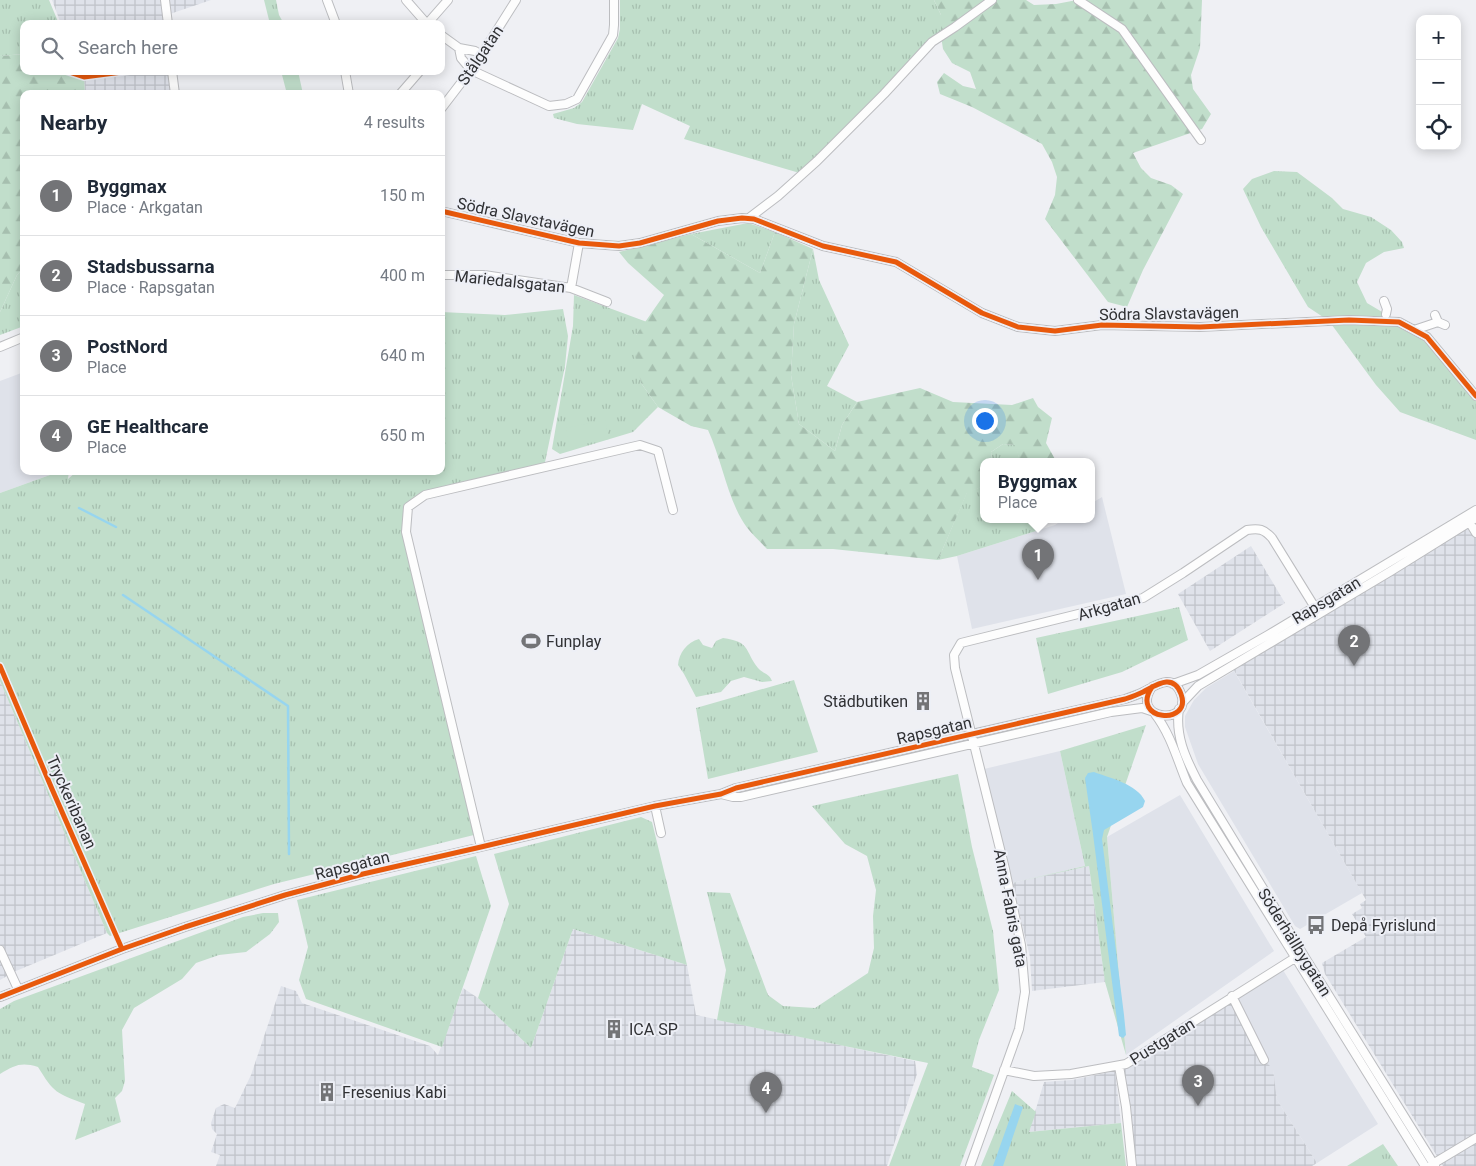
<!DOCTYPE html>
<meta charset="utf-8">
<style>
body{margin:0;font-family:Roboto,sans-serif;background:#f2f2f3;color:#1f2937}
.controls{position:absolute;right:15px;top:15px;display:grid;overflow:hidden;border-radius:10px;box-shadow:0 2px 12px #0003}
.controls button{width:45px;height:45px;display:grid;place-items:center;padding:0;border:0;border-bottom:1px solid #e0e1e3;background:#fff;color:#1f2937;font:25px sans-serif}
.you{position:absolute;left:984px;top:420px;width:18px;height:18px;margin:-12px;border:4px solid #fff;border-radius:50%;background:#1a73e8;box-shadow:0 0 0 8px #1a73e833}
.badge{display:grid;place-items:center;width:32px;height:32px;border-radius:50%;background:#737477;color:#fff;font-size:16px;font-weight:700}
.pin{position:absolute;translate:-50% -41px;filter:drop-shadow(0 1px 2px #0008)}
.pin::after{content:'';position:absolute;top:26px;width:18px;height:15px;background:inherit;clip-path:polygon(0 0,100% 0,50% 100%)}
.popup{position:absolute;left:980px;top:458px;width:115px;height:65px;box-sizing:border-box;display:grid;place-content:center;border-radius:10px;background:#fff;filter:drop-shadow(0 1px 4px #0005);font-size:16px;white-space:nowrap;color:#747a83}
.popup b{font-size:19px;color:#1f2937}
.popup::after{content:'';position:absolute;left:50%;top:100%;margin-left:-10px;border:10px solid transparent;border-top-color:#fff}
.list{margin:0;padding:0;list-style:none}
h2{display:flex;justify-content:space-between;align-items:center;height:65px;margin:0;padding:0 20px;font-size:21px}
h2 small{font-size:16px;font-weight:400;color:#747a83}
.list li{display:grid;grid-template-columns:32px 1fr auto;gap:15px;align-items:center;box-sizing:border-box;height:80px;padding:0 20px;border-top:1px solid #e0e1e3}
.list b{display:block;font-size:19px;white-space:nowrap}
.list p{margin:0;font-size:16px;white-space:nowrap;color:#747a83}
.list em{font-size:16px;font-style:normal;color:#747a83}
.icon{flex:none;width:28px;height:28px;fill:none;stroke:currentColor;stroke-width:2;stroke-linecap:round;stroke-linejoin:round}
.map{position:relative;flex:none;width:1476px;height:1166px;overflow:hidden}
.search{position:absolute;background:#fff;box-shadow:0 2px 12px #0003;left:20px;top:20px;width:425px;height:55px;display:flex;align-items:center;gap:12px;box-sizing:border-box;padding:0 18px;border-radius:10px;color:#747a83;font-size:19px}
.panel{position:absolute;background:#fff;box-shadow:0 2px 12px #0003;left:20px;top:90px;width:425px;height:385px;border-radius:10px}
.map>svg:first-child{display:block}
.built{fill:#dfe2ea}
.industrial{fill:url(#industrial-grid)}
.grass{fill:url(#grass-tufts)}
.forest{fill:url(#forest-firs)}
.pitch{fill:#c1decb}
.water{fill:#97d5ef}
.lines{fill:none;stroke-linecap:round;stroke-linejoin:round}
.stream{stroke:#97d5ef;stroke-width:2.5}
.minor-casing{stroke:#bcbdc0;stroke-width:10}
.minor{stroke:#fdfdfd;stroke-width:8}
.cycleway-casing{stroke:#edeff6;stroke-width:8}
.cycleway{stroke:#e8590c;stroke-width:5}
.labels{text-anchor:middle;stroke-width:4;stroke-linejoin:round;paint-order:stroke}
.street-label{font-size:16px;fill:#303134;stroke:#edeff6}
.poi-label{font-size:16px;fill:#303134;stroke:#edeff6;text-anchor:start}
</style>
<div class="map">
<svg width="1476" height="1166" viewBox="0 0 1476 1166">
<defs>
<pattern id="industrial-grid" width="8" height="8" patternUnits="userSpaceOnUse" patternTransform="scale(1.25)"><rect width="8" height="8" fill="#dfe2ea"/><path d="M0 4h8M4 0v8" fill="none" stroke="#c0c2c9"/></pattern>
<pattern id="grass-tufts" width="24" height="20" patternUnits="userSpaceOnUse" patternTransform="scale(1.25)"><rect width="24" height="20" fill="#c1decb"/><path d="M3 7l-1-3M5 7V3M7 7l1-3M15 17l-1-3M17 17v-4M19 17l1-3" fill="none" stroke="#a6bfaf"/></pattern>
<pattern id="forest-firs" width="22" height="20" patternUnits="userSpaceOnUse" patternTransform="scale(1.25)"><rect width="22" height="20" fill="#c1decb"/><path d="M5 1l3.5 6h-7zM16 11l3.5 6h-7z" fill="#a6bfaf"/></pattern>
</defs>
<rect width="100%" height="100%" fill="#eff0f4"/>
<!-- built -->
<path class="built" d="M24,372V471H61L0,493V381Z
M1102,497L1126,594L972,629L957,556L1055,525L1064,519H1092V503Z
M1234,671L1362,893L1300,929L1295,926L1198,764L1185,727V716L1194,700L1206,688Z
M1060,751L1085,866L1012,883L984,769Z
M1180,795L1274,951L1126,1055L1107,837Z
M1283,970L1378,1124L1317,1163L1277,1100L1273,1070L1264,1060L1234,1000Z"/>
<!-- industrial -->
<path class="industrial" d="M52,0H211L167,15L168,24H61Z
M79,71H172L175,94H85L84,77Z
M1469,522L1476,533V1166H1443L1325,974L1322,963L1366,937L1352,914L1362,908L1360,904L1366,900L1232,667Z
M1251,546L1285,603L1210,651L1178,594Z
M0,681L107,933L16,971L0,980Z
M1089,866L1105,982L1032,991L1030,957L1012,883Z
M573,929L687,965L696,1015L915,1061L917,1074L887,1166H216L220,1155L211,1152L217,1134L212,1129L211,1123L216,1108L224,1104L235,1108L251,1075L281,986L296,991L302,1003L430,1046L438,1055L463,988L478,998L531,1048Z
M1234,1000L1264,1060L1273,1069L1277,1100L1317,1163L1312,1166H1137L1123,1069Z
M1115,1071L1121,1123L1029,1132L1044,1082L1072,1080Z"/>
<!-- grass -->
<path class="grass" d="M0,0H49L59,24H24V54L0,56Z
M264,0H276L279,15L284,24H270Z
M620,0H934L941,15V36L803,174L684,139L690,126L642,104L633,130L577,124L554,118L553,114L574,108L582,102L618,38L620,29Z
M281,71H298L303,94H287Z
M1274,171L1297,172L1332,198L1343,209L1371,217L1391,230L1402,242L1404,248L1384,252L1366,263L1357,282L1367,303L1399,322L1427,337L1476,396V440L1400,412L1376,385L1329,321L1308,307L1261,227L1243,189L1252,179Z
M748,223L775,232L760,273L691,234Z
M813,249L819,280L849,345L827,386L857,402L842,425L835,451L799,424L791,375L794,324Z
M24,267V326L0,335V312L17,275Z
M574,295L647,322L636,335L641,383L658,407L633,432L560,454L552,449L573,326Z
M563,309L568,336L565,366L544,467L425,495L408,507L406,532L478,834L274,884L110,936L107,933L0,681V493L61,471H69L68,479L77,471H441V348L445,346L441,331V312L505,315Z
M1003,444L1016,445L1020,461H992L991,452Z
M984,486V519H1033L1036,531L957,556L938,560L967,492Z
M1179,607L1188,640L1122,672L1048,694L1036,638Z
M723,638C751,642 744,650 758,668C763,674 769,673 772,681L762,682L744,677L731,681L721,692L696,697L684,674L678,665C679,653 687,642 699,639L703,645L712,648L716,641Z
M794,680L818,752L708,779L696,708Z
M1146,725L1107,837L1126,1055L1105,982L1089,866L1012,883L1085,866L1060,751Z
M958,774L972,847L993,931L999,990L979,1040L972,1067L994,1075L960,1166H889L928,1063L717,1020L726,970L707,892L730,893L768,995L783,1006L815,1008L868,973L874,948L873,916L876,890L867,856L845,844L812,806Z
M641,817L652,822L687,965L573,929L531,1048L478,998L509,904L494,854Z
M476,856L491,906L442,1047L306,999L299,980L308,947L297,900Z
M263,913H278L279,922L270,934L246,952L219,955L196,963L182,979L134,1008L122,1030L125,1081L122,1091L115,1098L121,1122L75,1140L85,1104C56,1093 54,1093 38,1067C21,1062 15,1065 0,1074V1009L14,1001L243,917Z
M1012,1091L1036,1112L1029,1132L1121,1123L1126,1166H981Z
M1383,1144L1398,1166H1347Z"/>
<!-- forest -->
<path class="forest" d="M934,0H1026L1034,5L1056,4L1077,0H1202L1200,48L1191,75L1193,89L1211,114L1202,129L1133,153L1141,168L1151,178L1171,185L1183,194L1143,270L1127,307L1108,302L1045,219L1055,195L1057,177L1052,162L1042,144L972,107L940,94L937,82L944,73L963,86L976,89L970,72L952,63L943,49L941,36V15Z
M24,54V71H79L84,77L85,94H24V267L17,275L0,312V56Z
M775,232L813,249L794,324L791,375L799,424L835,451L842,425L857,402L920,388L953,402L1012,405L1033,398L1038,407L1052,418L1046,443L1056,461H1020L1015,445L1003,444L991,452L992,461H984V486L967,493L938,560L833,549H767C759,540 748,531 742,520C727,495 721,458 708,430L691,426L658,407L641,383L634,349L636,335L664,295L628,263L619,252L691,234L760,273Z"/>
<!-- pitch -->
<path class="pitch" d="M605,420L609,439L570,447L566,428Z"/>
<!-- water -->
<path class="water" d="M1094,772C1110,778 1137,784 1145,801L1143,807L1104,830L1102,839L1124,1015L1126,1035L1123,1038L1119,1036L1093,834L1085,778L1088,773Z
M1015,1104L1023,1107L1003,1166H993Z"/>
<g class="lines">
<!-- stream -->
<path class="stream" d="M79,508L116,527
M123,595L288,706L289,854"/>
<!-- minor casing -->
<g class="minor-casing">
<path id="minor" d="M165,0L168,24
M327,0L336,24
M406,0L427,24
M1078,0L1122,29L1201,140
M427,24L448,0
M441,35L459,48L475,51L482,55
M459,48L461,58L471,70L549,106L566,104L577,99L613,35L614,25V0
M172,71L175,94
M345,71L349,94
M400,94L420,71
M441,109L477,62L516,0
M441,211L579,243L619,246L640,243L718,221L742,218L754,219L823,246L896,262L982,313L1018,327L1055,331L1102,325L1200,327L1349,320L1399,322L1427,337L1476,396
M749,218L778,196L817,161L884,94L932,42L955,27L992,0
M441,275H484L571,288L607,302
M571,288L579,243
M1384,301L1387,309L1386,314
M1435,315L1438,322L1445,325
M1414,330L1438,322
M0,347L24,337
M1467,518L1476,533
M1173,684L1198,675L1268,635L1476,510
M1182,703L1198,686L1391,571L1476,518
M1179,709C1175,735 1185,757 1197,780L1306,959L1435,1166
M1155,714C1171,735 1177,759 1187,783L1425,1166
M721,794L733,797H741L1111,712L1142,708L1151,711
M655,806L661,833
M481,847L406,532L408,507L425,495L640,445L658,451L673,510
M0,950L18,989
M1232,996L1264,1060
M0,997L122,949L185,927L285,895L363,874L481,847L655,806L721,794L736,788L1125,699C1131,697 1137,695 1143,692C1155,686 1173,672 1181,694C1193,726 1129,721 1152,687
M1119,1066L1126,1107L1132,1166
M1004,1070L1034,1076L1071,1074L1126,1064L1298,956
M1431,1165L1476,1138
M970,1166L1019,1029L1025,992L1021,945L1005,869L955,668L954,655L961,643L1143,598L1183,573L1247,530C1259,528 1264,529 1272,538L1319,614"/>
</g>
<!-- minor -->
<use href="#minor" class="minor"/>
<!-- cycleway casing -->
<g class="cycleway-casing">
<path id="cycleway" d="M66,71L84,77L130,71
M441,211L579,243L619,246L640,243L718,221L742,218L754,219L823,246L896,262L982,313L1018,327L1055,331L1102,325L1200,327L1349,320L1399,322L1427,337L1476,396
M0,666L52,789L122,949
M0,997L122,949L185,927L285,895L363,874L481,847L655,806L721,794L736,788L1125,699C1131,697 1137,695 1143,692C1155,686 1173,672 1181,694C1193,726 1129,721 1152,687"/>
</g>
<!-- cycleway -->
<use href="#cycleway" class="cycleway"/>
</g>
<!-- icons -->
<defs>
<g id="stadium-bare" transform="scale(1.5)"><path d="M0-5a6.5 5 0 1 0 0 10a6.5 5 0 1 0 0-10ZM-3.5-1.8h7v3.6h-7Z" fill="#737477" stroke="#edeff6" stroke-width="2.5" paint-order="stroke"/></g>
<g id="building-bare" transform="scale(1.5)"><path d="M-4-6H4V6H1V3H-1V6H-4ZM-2.5-4.3h1.7v1.8h-1.7ZM.8-4.3h1.7v1.8H.8ZM-2.5-1h1.7V.8h-1.7ZM.8-1h1.7V.8H.8Z" fill="#737477" stroke="#edeff6" stroke-width="2.5" paint-order="stroke"/></g>
<g id="bus-bare" transform="scale(1.5)"><path d="M-5-6H5V4H4V6H2V4H-2V6H-4V4H-5ZM-3.5-4V0h7V-4ZM-3.5 1.2v1.5H-2V1.2ZM2 1.2v1.5H3.5V1.2Z" fill="#737477" stroke="#edeff6" stroke-width="2.5" paint-order="stroke"/></g>
</defs>
<g fill-rule="evenodd">
<use href="#stadium-bare" x="531" y="641"/>
<use href="#building-bare" x="923" y="701"/>
<use href="#bus-bare" x="1316" y="925"/>
<use href="#building-bare" x="614" y="1029"/>
<use href="#building-bare" x="327" y="1092"/>
</g>
<g class="labels">
<!-- street labels -->
<g class="street-label">
<text transform="translate(480 55) rotate(-56)" y="6">Stålgatan</text>
<text transform="translate(526 217) rotate(12)" y="6">Södra Slavstavägen</text>
<text transform="translate(510 281) rotate(6)" y="6">Mariedalsgatan</text>
<text transform="translate(1169 313) rotate(-1)" y="6">Södra Slavstavägen</text>
<text transform="translate(1326 600) rotate(-31)" y="6">Rapsgatan</text>
<text transform="translate(1109 606) rotate(-16)" y="6">Arkgatan</text>
<text transform="translate(934 730) rotate(-13)" y="6">Rapsgatan</text>
<text transform="translate(72 802) rotate(66)" y="6">Tryckeribanan</text>
<text transform="translate(352 865) rotate(-14)" y="6">Rapsgatan</text>
<text transform="translate(1011 908) rotate(79)" y="6">Anna Fabris gata</text>
<text transform="translate(1295 942) rotate(58)" y="6">Söderhällbygatan</text>
<text transform="translate(1162 1041) rotate(-32)" y="6">Pustgatan</text>
</g>
<!-- poi labels -->
<g class="poi-label">
<text x="546" y="647">Funplay</text>
<text x="908" y="707" text-anchor="end">Städbutiken</text>
<text x="1331" y="931">Depå Fyrislund</text>
<text x="629" y="1035">ICA SP</text>
<text x="342" y="1098">Fresenius Kabi</text>
</g>
</g>
</svg>
<div class="controls">
<button>+</button>
<button>−</button>
<button><svg class="icon" aria-label="locate" viewBox="0 0 24 24"><circle cx="12" cy="12" r="6"/><path d="M12 2v4M12 18v4M2 12h4M18 12h4"/></svg></button>
</div>
<div class="you"></div>
<div class="pin badge" style="left:1038px;top:580px">1</div>
<div class="popup"><b>Byggmax</b>Place</div>
<div class="pin badge" style="left:1354px;top:666px">2</div>
<div class="pin badge" style="left:1198px;top:1106px">3</div>
<div class="pin badge" style="left:766px;top:1113px">4</div>
<div class="search"><svg class="icon" aria-label="search" viewBox="0 0 24 24"><circle cx="10" cy="10" r="6"/><path d="M15 15l6 6"/></svg>Search here</div>
<section class="panel">
<h2>Nearby<small>4 results</small></h2>
<ul class="list">
<li><span class="badge">1</span><div><b>Byggmax</b><p>Place · Arkgatan</p></div><em>150 m</em></li>
<li><span class="badge">2</span><div><b>Stadsbussarna</b><p>Place · Rapsgatan</p></div><em>400 m</em></li>
<li><span class="badge">3</span><div><b>PostNord</b><p>Place</p></div><em>640 m</em></li>
<li><span class="badge">4</span><div><b>GE Healthcare</b><p>Place</p></div><em>650 m</em></li>
</ul>
</section>
</div>
